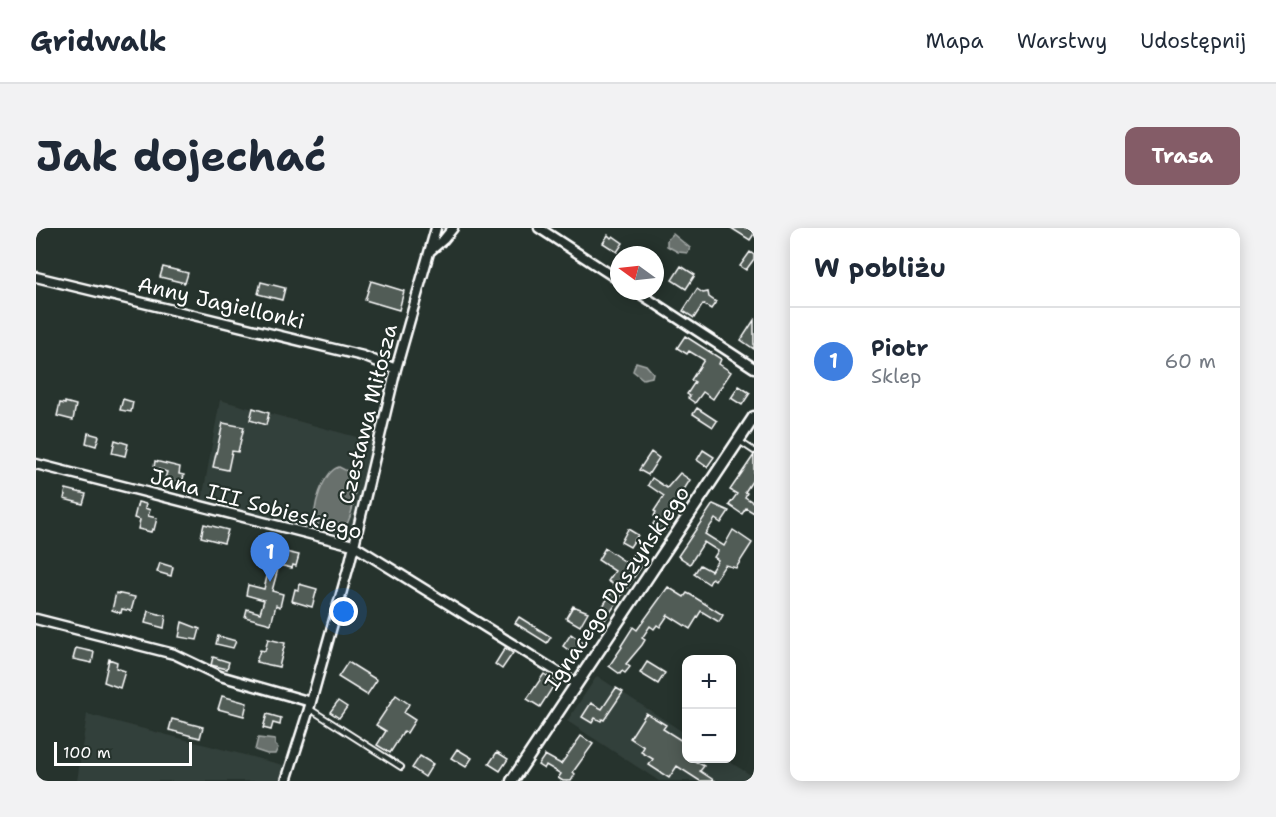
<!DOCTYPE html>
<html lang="pl">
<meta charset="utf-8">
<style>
body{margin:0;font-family:"Shantell Sans",sans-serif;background:#f2f2f3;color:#1f2937}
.controls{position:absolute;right:18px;bottom:18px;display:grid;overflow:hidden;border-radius:12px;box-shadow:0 3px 15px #0003}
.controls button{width:54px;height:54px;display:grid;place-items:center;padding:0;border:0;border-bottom:2px solid #e0e1e3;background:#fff;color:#1f2937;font:30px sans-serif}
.compass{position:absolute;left:574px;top:18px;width:54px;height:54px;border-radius:50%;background:#fff;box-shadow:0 3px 15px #0003;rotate:285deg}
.scale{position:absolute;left:18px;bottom:15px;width:138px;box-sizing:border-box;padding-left:6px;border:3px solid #fff;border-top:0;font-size:16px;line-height:21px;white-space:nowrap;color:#fff;-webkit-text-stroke:4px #26332d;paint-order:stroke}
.you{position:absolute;left:308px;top:384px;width:21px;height:21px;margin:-15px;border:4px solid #fff;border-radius:50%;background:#1a73e8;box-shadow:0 0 0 9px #1a73e833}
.badge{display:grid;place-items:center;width:39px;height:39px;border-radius:50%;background:#845c67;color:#fff;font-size:20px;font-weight:700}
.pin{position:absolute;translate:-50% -50px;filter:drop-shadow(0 2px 3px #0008)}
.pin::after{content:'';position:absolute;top:32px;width:21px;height:18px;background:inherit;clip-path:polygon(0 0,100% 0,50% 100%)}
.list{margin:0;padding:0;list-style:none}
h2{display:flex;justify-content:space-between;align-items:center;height:78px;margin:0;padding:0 24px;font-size:26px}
h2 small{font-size:20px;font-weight:400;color:#747a83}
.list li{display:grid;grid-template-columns:39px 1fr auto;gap:18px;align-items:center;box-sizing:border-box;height:108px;padding:0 24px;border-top:2px solid #e0e1e3}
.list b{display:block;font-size:22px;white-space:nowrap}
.list p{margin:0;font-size:20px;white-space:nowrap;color:#747a83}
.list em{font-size:20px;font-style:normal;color:#747a83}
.map{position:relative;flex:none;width:718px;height:553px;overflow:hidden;border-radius:12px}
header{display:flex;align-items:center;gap:36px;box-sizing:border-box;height:84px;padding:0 30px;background:#fff;border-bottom:2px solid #e0e1e3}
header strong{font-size:28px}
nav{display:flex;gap:33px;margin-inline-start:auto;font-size:21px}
.intro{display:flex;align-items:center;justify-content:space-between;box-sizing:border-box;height:144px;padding:0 36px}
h1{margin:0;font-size:42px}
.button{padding:15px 27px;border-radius:12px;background:#845c67;color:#fff;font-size:21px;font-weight:700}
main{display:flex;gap:36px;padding:0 36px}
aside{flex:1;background:#fff;border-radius:12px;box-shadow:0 3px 15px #0003}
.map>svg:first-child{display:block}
.built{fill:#333f3a}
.water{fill:#67706c;stroke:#a4a9a7;stroke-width:1.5}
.building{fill:#515c57;stroke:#fff;stroke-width:1.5}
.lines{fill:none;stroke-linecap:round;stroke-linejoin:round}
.service-casing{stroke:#fff;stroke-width:8}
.minor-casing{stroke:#fff;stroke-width:13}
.tertiary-casing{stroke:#fff;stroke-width:15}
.service{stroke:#26332d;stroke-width:4}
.minor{stroke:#26332d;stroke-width:8}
.tertiary{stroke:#26332d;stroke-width:10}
.labels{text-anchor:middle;stroke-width:4.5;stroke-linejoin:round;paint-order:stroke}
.street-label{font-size:21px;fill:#fff;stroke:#26332d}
</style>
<header>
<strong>Gridwalk</strong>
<nav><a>Mapa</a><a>Warstwy</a><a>Udostępnij</a></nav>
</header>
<div class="intro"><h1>Jak dojechać</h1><a class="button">Trasa</a></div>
<main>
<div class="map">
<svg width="718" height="553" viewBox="0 0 718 553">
<rect width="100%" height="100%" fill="#26332d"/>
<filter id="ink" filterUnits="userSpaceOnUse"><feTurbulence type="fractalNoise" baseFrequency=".0167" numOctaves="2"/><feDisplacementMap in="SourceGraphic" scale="12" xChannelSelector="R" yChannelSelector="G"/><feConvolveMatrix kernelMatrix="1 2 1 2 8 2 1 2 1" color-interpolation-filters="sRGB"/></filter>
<g filter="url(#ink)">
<!-- built -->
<path class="built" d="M184,172L339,214L316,302L312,306L308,309L166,272Z
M561,448L650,506V530L689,531L718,549V553H623L531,493Z
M51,486L89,496L251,538L246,552L244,553H41Z"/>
<!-- water -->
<path class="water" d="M637,6L654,20L652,25L642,24L631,18V12Z
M600,134L610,137L617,145L616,149L607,151L597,143Z
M303,239L317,246C323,255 316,290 309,299C306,302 304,302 300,303L280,296C274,283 288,242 303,239Z
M222,510L239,512V517L242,520L239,526H231L219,522Z"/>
<!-- building -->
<path class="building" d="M695,0H718V6L714,12Z
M572,7L575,10L577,8L587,15L581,24L567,15Z
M714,24L718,27V31L710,42L704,38Z
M645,38L659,47L650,61L636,52Z
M127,39L152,45L149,55L124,49Z
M335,53L368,63L363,82L329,72Z
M225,54L249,60L246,72L222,66Z
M661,61L667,65L672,64L673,69L680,74L675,81L667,76L658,90L647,83Z
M718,92V121L705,112Z
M649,108L685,131L683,136L695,144L677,171L667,164L659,175L652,170L654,168L651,166L659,154L655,152L668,132L653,123L651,126L641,120Z
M703,158L714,165L706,177L695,170Z
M87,171L97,174L95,184L84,182Z
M29,174L40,177L37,192L21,188L24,175L29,176Z
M217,180L233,185L230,197L214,192Z
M661,180L681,193L677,199L657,186Z
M187,195L208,199L202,224L196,223L192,242L177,239Z
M52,205L63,208L60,218L50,215Z
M79,212L92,216L89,228L76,225Z
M667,222L678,229L671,239L661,232Z
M615,224L623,230L612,247L603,242Z
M718,227V250L709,264L711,265L709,269L718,275V285L710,280L706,286L693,277L701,266L694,262Z
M119,233L144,239L143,246L148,247L146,255L129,250L131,244L118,240Z
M644,245L654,252L644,268L649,272L628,304L617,296L621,290L618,288L620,284L618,283L628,268L612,257L616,250L631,260Z
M30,261L50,266L47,276L28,271Z
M102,274L110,276L109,280L114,282L112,288L121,290L118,302L116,301L115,304L102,301L104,292L98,290Z
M677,276L693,283L685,295L679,291L669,306L688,318L697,302L716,315L700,340L689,337L679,352L676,350L673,356L658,346L664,337L675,343L682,332L678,329L682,323L668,314L654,336L642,328Z
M168,296L192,302L188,315L165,309Z
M592,301L602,307L594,319L585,314Z
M569,320L591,335L600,322L611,330L569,392L561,387L580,358L572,353L579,343L562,332Z
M236,321L263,327L260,338L257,337L256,340L243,337L236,363L247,366L244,379L240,377L235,396L209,389L211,381L224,385L228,372L210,367L212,357L228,361L235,332H233Z
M124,335L137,339L135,348L121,344Z
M263,356L281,361L276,379L256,373L259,361L262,362Z
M632,359L648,369L651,365L655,367L687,387L683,394L665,383L654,401L632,387L624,399L621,397L618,401L614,398L606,410L609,412L606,417L590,436L594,439L589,445L586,443L584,446L573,438L586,419L585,418L597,399L601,402Z
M80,365L99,369L95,383L86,381L85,385L76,382Z
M537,378L552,384L544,398L530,390Z
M112,383L130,388L128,400L109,395Z
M483,389L515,409L511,415L479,395Z
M146,394L164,401L161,412L143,409Z
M535,406L546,414L538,426L527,418Z
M182,408L200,413L197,420L180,416Z
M232,411L249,415L243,439L220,434L224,422L229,423Z
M40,420L58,424L56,435L37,431Z
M469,420L477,425L466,441L459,436Z
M177,429L193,434L191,441L175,437Z
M73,431L81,434L80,440L89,443L84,460L68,454Z
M312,434L341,452L331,467L302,449Z
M611,434L629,445L622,456L604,445Z
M508,446L520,454L504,479L491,471Z
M580,460L587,464L568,492L566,491L565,493L559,490L556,495L546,489L555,475L566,481Z
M360,467L373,476L368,485L379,492L371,505L368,503L354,525L341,517L350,503L340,497Z
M186,468L211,475L208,488L182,481Z
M302,473L311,479L303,490L294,484Z
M610,485L630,497L627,501L651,516V531H655L668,538L664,543L679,553H664L641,538L633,550L613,537L617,531L605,524L608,519L594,510Z
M231,486L245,490L244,497L237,495L235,502L227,500Z
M136,491L167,499L164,510L133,502Z
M545,508L557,516L537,544L539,546L535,553H527L522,550L525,546L510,537L508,541L502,537L509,527L525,536Z
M421,521L436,530L430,539L415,530Z
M461,524L472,531L464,543L453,536Z
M384,528L397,536L389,549L376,540Z"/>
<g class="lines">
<!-- service casing -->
<g class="service-casing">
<path id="service" d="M703,213L718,223
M274,481L365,539"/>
</g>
<!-- minor casing -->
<g class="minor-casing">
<path id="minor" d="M503,0L583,52
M394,23L408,11L417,0
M0,49L327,128L360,141
M600,63L718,140
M0,236L317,317L541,456
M0,391L138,426L184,448L275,474
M250,553L273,481L314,334L360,141L400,0"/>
</g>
<!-- tertiary casing -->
<g class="tertiary-casing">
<path id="tertiary" d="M476,553L718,189"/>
</g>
<!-- service -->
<use href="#service" class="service"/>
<!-- minor -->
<use href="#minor" class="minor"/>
<!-- tertiary -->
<use href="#tertiary" class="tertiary"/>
</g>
</g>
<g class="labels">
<!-- street labels -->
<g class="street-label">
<text transform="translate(185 75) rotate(13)" y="7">Anny Jagiellonki</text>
<text transform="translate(332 186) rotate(-76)" y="7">Czesława Miłosza</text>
<text transform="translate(220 276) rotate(15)" y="7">Jana III Sobieskiego</text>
<text transform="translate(581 360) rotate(-56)" y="7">Ignacego Daszyńskiego</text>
</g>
</g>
</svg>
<div class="controls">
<button>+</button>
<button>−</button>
</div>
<svg class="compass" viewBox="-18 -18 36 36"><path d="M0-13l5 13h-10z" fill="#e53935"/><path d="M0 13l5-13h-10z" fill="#747a83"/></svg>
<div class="scale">100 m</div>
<div class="you"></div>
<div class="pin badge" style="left:234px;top:354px;background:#3f7fe0">1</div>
</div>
<aside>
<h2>W pobliżu<small></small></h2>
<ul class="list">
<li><span class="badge" style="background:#3f7fe0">1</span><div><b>Piotr</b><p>Sklep</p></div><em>60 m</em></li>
</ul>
</aside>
</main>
